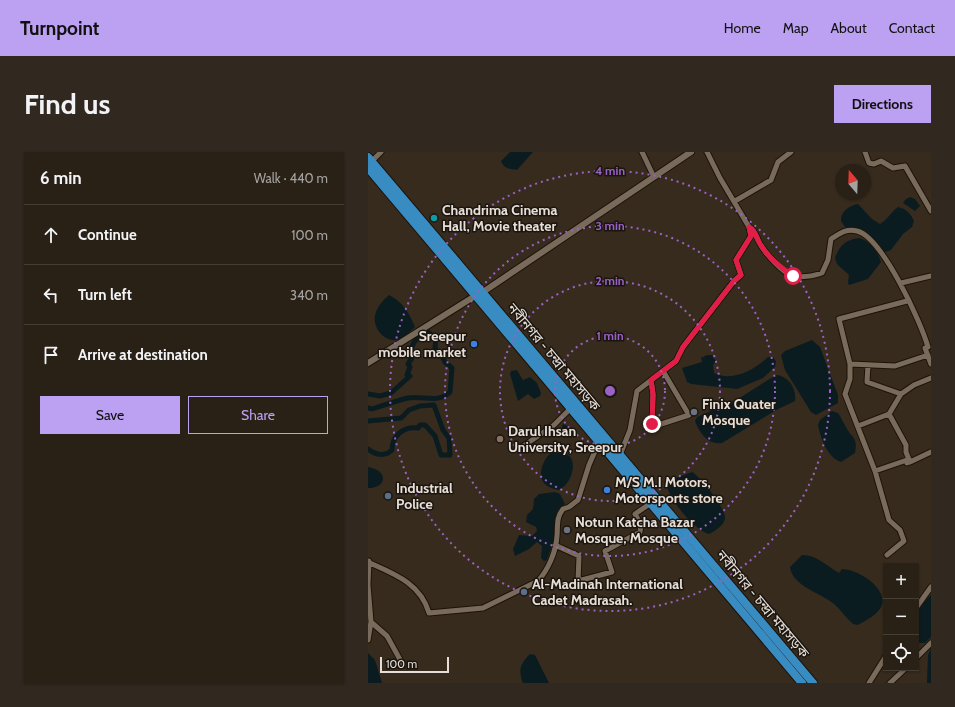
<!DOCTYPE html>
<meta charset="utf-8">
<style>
body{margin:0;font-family:Cabin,"Noto Sans Bengali",sans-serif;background:#31281f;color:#f1f3f6}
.controls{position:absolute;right:12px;bottom:12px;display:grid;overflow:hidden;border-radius:0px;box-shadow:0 1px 3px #0004}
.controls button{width:36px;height:36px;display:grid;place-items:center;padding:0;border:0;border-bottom:1px solid #453e35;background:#292016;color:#f1f3f6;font:20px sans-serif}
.compass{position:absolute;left:467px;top:12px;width:36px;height:36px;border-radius:50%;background:#292016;box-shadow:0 1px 3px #0004;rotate:341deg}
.scale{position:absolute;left:12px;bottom:10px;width:69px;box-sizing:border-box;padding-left:4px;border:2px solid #e7dfd7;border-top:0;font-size:11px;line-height:14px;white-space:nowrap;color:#e7dfd7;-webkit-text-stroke:3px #1a150f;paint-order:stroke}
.stop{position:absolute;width:12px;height:12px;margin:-9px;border:3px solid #e11d48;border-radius:50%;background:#fff}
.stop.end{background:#e11d48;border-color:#fff;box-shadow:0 1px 4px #0008}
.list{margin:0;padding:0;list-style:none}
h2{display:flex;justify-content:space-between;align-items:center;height:52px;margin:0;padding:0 16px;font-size:17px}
h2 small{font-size:13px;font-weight:400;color:#a5a3a1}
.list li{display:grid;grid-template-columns:26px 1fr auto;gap:12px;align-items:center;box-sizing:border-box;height:60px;padding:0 16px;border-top:1px solid #453e35}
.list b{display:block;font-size:15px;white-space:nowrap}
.list em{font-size:13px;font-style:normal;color:#a5a3a1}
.actions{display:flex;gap:8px;padding:12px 16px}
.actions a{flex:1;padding:9px 0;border:1px solid #bca0f2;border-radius:0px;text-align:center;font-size:14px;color:#bca0f2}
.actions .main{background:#bca0f2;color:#111}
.icon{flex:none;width:22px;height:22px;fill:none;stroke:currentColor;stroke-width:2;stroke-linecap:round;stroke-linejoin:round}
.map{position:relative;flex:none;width:563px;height:531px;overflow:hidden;border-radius:0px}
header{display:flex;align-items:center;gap:24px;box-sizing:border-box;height:56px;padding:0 20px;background:#bca0f2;color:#111}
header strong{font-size:19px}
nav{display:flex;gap:22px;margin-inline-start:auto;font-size:14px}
.intro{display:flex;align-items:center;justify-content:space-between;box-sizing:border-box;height:96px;padding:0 24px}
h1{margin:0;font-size:28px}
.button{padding:10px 18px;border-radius:0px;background:#bca0f2;color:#111;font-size:14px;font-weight:700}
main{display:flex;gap:24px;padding:0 24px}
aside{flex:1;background:#292016;border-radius:0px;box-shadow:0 1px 3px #0004}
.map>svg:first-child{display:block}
.water{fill:#0b1c21}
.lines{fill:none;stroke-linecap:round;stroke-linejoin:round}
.canal{stroke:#0b1c21;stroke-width:5}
.minor-casing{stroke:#1e1307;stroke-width:7}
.tertiary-casing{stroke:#1e1307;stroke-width:8}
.trunk-casing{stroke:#1e1307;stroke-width:10}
.minor{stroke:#796b5c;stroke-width:5}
.tertiary{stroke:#796b5c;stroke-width:6}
.trunk{stroke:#388cc2;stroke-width:8}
.route{stroke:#e11d48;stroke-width:5}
.ring{fill:none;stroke:#9b62c6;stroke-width:2;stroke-dasharray:2 4}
.culture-dot{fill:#0f9aa8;stroke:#1a150f;stroke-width:1.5}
.shop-dot{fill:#3f7fe0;stroke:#1a150f;stroke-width:1.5}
.worship-dot{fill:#6b7280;stroke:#1a150f;stroke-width:1.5}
.education-dot{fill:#8d6e63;stroke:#1a150f;stroke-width:1.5}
.service-dot{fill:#5c6f8a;stroke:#1a150f;stroke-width:1.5}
.labels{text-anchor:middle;stroke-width:3;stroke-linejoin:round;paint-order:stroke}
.poi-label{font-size:14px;font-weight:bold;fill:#e7dfd7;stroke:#1a150f;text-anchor:start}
.street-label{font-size:14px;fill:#e7dfd7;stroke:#1a150f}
.centre{fill:#9b62c6;stroke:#1a150f;stroke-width:2}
.ring-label{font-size:12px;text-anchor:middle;font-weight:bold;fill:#9b62c6;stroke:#1a150f;stroke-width:3;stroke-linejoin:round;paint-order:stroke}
</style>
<header>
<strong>Turnpoint</strong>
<nav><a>Home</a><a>Map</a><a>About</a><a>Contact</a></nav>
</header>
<div class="intro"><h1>Find us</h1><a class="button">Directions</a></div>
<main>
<aside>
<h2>6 min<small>Walk · 440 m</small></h2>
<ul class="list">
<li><svg class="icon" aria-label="ahead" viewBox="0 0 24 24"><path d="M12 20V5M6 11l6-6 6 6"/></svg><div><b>Continue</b></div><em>100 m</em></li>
<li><svg class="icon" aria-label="left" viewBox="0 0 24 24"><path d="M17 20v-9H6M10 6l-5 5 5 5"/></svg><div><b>Turn left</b></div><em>340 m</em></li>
<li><svg class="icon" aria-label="arrive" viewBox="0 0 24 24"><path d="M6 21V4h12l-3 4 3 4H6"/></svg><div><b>Arrive at destination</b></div></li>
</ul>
<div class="actions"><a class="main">Save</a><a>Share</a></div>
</aside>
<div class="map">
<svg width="563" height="531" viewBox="0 0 563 531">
<rect width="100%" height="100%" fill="#372b1e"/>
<!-- water -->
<path class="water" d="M142,0H165L149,18C142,17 136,17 133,9Z
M542,45L547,47L552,54L547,59L535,51L538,47Z
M490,52L504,67L512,72C520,67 523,60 530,55C539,57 543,62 546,69L544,75L535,82L523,98L514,101L503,87L477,75L473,69C472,60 482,53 490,52Z
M492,86C502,90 510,99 513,110L500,127L481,133L480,131L481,123L469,112L467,106C471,94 478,87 492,86Z
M21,143C35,150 41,161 47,175C42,179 38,184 32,187C17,193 2,174 8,160C10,154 16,147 21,143Z
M444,188L452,195L470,243V251L448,263L443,260L417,218L413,203L417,199Z
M339,203H344L348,209L345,213L346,221C365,230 386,218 400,205H405L408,209L407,215L395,226L369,237L323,232L319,230L314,216L334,210L333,206Z
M149,218L155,228L162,225L169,231L173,241L172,244L166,247L160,242L150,249L142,222L143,219Z
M408,223C421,224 429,237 427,249L410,257L354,291C340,293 332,282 327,269L329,265L370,247Z
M464,259L470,261C473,265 475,270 478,275C484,287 490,284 487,301L473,310C459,305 453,287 450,273L452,268Z
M195,272L202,275L205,282L203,284L196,286L192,280Z
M186,299C192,300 200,301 203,306C209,317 200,335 190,338C186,337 179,335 176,331C168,322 177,303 186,299Z
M0,315C20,318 20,336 0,336Z
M324,320C332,324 359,358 357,367C355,374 347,379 341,382C326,378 304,350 299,335L308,326Z
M187,340L192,342L197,352C184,359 189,369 187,380C186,389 182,399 179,408L176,409L173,406L174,394L169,390L161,397L147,404L145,397L151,383L164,384L169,379L168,375L158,370L159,363L165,357L166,347L171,342Z
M434,403C449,403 459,414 471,421L474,417C489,417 519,435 514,453C511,462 497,469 490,473L485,472C478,466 473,458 466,452C453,441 424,434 422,415Z
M563,443V485L557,491H548C548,471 546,458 563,443Z
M563,496V531H559L560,503Z
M0,501L7,508L14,531H0Z
M162,502L167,503L181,531H155C150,518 152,512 162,502Z"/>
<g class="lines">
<!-- canal -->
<path class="canal" d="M0,242L12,244L23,241L42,224L39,223L42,215L40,212L44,206C41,194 48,185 59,179L68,187L67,196L69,201L73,202L77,210L84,216L82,240C70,252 55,243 40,246C28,249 16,253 4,257L0,256
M0,269L33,266L41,258L52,254L66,253L75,278L81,286L82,303H73L67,284L57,273H52L50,276C35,274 24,284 24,298C17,305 7,303 0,297"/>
<!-- minor casing -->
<g class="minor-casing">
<path id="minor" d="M274,0L286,25
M497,0L501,11L506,12L513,9L525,16L537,14L563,59
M3,10L13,0
M367,49L403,28L410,10L423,0
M381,75C387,78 388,84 391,90C396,100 415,122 426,124C436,126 445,124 454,121L460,108L463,87C471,82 478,76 489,79C514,85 553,170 560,195L557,196L563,212
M533,131L563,124
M482,212L527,214L560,203
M500,213L499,230L533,242
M283,228L285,242L284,275L321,263L295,219
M521,262L538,293V300L542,310
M490,274L521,262L533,242L546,233L563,226
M154,295L186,273L203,256
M252,303L262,278L269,239L308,209L315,195L366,129L373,123L368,108L383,84L381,75L352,26L339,0
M507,319L539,308V311L542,310L563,300
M187,393L211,404L210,429L244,420L237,399L272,380L273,373L267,362L283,351
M519,403L536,389L532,378L521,368L507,319L477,242L482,227V212L471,167L539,149
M2,411C27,422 53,432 61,461L115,456L170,429C180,418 188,400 189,384C190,373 188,366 195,357L201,355L210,348L221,313L231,290
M0,432L1,409
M0,433L3,470L19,484L35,513
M548,456L563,435
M0,488L3,470
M548,506L563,491
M501,531L518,504
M522,531L538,516"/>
</g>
<!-- tertiary casing -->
<g class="tertiary-casing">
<path id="tertiary" d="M115,140L323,0
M0,211L107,144"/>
</g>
<!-- trunk casing -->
<g class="trunk-casing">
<path id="trunk" d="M0,5L445,531
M0,16L434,531"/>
</g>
<!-- minor -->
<use href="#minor" class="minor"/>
<!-- tertiary -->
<use href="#tertiary" class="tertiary"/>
<!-- trunk -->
<use href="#trunk" class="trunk"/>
</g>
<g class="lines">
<!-- route -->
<path class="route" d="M284,272L285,242L283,228L308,209L315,195L366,129L373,123L368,108L383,84L381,75C387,78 388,85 391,90C398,104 412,115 425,124"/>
</g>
<!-- distance rings -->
<g class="ring">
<circle cx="242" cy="239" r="55"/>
<circle cx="242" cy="239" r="110"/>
<circle cx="242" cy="239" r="165"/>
<circle cx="242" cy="239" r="220"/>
</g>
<!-- markers -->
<circle class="culture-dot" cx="66" cy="66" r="4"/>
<g class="shop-dot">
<circle cx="106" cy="192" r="4"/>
<circle cx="239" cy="338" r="4"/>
</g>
<g class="worship-dot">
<circle cx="326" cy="260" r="4"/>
<circle cx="199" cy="378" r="4"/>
</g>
<circle class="education-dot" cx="132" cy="287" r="4"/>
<g class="service-dot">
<circle cx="20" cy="344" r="4"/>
<circle cx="156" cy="440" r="4"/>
</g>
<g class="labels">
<!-- poi labels -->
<g class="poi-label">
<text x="74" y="63">Chandrima Cinema<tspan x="74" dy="16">Hall, Movie theater</tspan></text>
<text x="98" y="189" text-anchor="end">Sreepur<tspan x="98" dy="16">mobile market</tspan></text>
<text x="334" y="257">Finix Quater<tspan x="334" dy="16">Mosque</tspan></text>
<text x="140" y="284">Darul Ihsan<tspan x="140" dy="16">University, Sreepur</tspan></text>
<text x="247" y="335">M/S M.I Motors,<tspan x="247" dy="16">Motorsports store</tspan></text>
<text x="28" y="341">Industrial<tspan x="28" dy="16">Police</tspan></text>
<text x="207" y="375">Notun Katcha Bazar<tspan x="207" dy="16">Mosque, Mosque</tspan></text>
<text x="164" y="437">Al-Madinah International<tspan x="164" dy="16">Cadet Madrasah.</tspan></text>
</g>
<!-- street labels -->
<g class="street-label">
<text transform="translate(186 205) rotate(50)" y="5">নবীনগর - চন্দ্রা মহাসড়ক</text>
<text transform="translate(395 452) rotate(50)" y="5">নবীনগর - চন্দ্রা মহাসড়ক</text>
</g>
</g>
<circle cx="242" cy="239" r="6" class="centre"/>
<g class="ring-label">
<text x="242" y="23">4 min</text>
<text x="242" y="78">3 min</text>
<text x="242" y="133">2 min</text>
<text x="242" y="188">1 min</text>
</g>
</svg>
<div class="controls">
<button>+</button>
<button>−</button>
<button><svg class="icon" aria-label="locate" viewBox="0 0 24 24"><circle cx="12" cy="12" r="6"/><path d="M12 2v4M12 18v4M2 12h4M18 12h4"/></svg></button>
</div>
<svg class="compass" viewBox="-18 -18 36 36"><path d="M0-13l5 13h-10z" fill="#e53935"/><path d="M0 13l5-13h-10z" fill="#a5a3a1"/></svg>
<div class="scale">100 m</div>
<div class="stop" style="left:425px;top:124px"></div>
<div class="stop end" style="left:284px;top:272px"></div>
</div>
</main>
